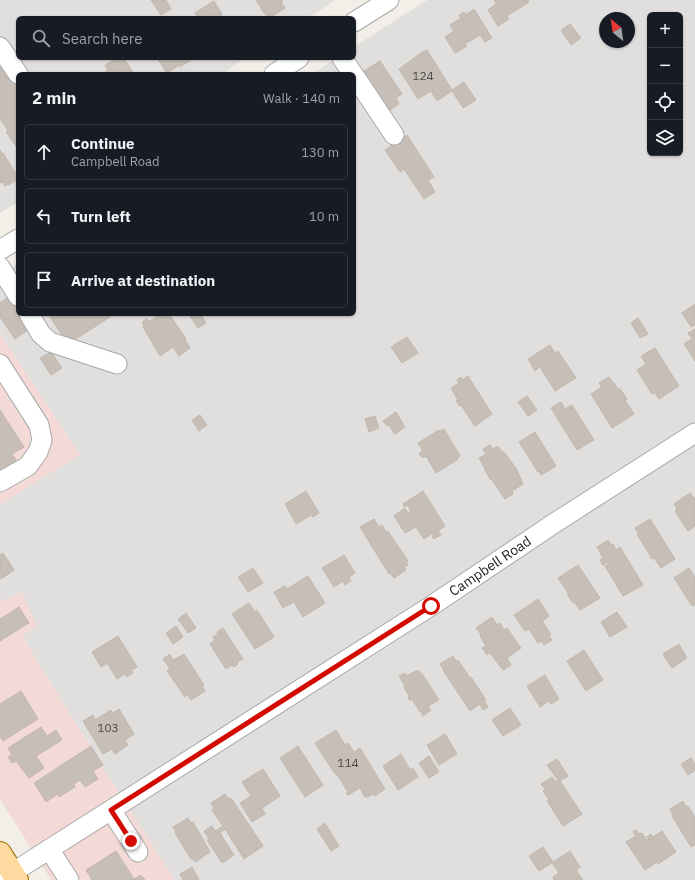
<!DOCTYPE html>
<meta charset="utf-8">
<style>
body{margin:0;font-family:"IBM Plex Sans",sans-serif;background:#20242c;color:#f1f3f6}
.controls{position:absolute;right:12px;top:12px;display:grid;overflow:hidden;border-radius:6px;box-shadow:0 1px 3px #0004}
.controls button{width:36px;height:36px;display:grid;place-items:center;padding:0;border:0;border-bottom:1px solid #363941;background:#171b24;color:#f1f3f6;font:20px sans-serif}
.compass{position:absolute;left:599px;top:12px;width:36px;height:36px;border-radius:50%;background:#171b24;box-shadow:0 1px 3px #0004;rotate:331deg}
.stop{position:absolute;width:12px;height:12px;margin:-9px;border:3px solid #d30a00;border-radius:50%;background:#fff}
.stop.end{background:#d30a00;border-color:#fff;box-shadow:0 1px 4px #0008}
.list{margin:0;padding:0;list-style:none}
h2{display:flex;justify-content:space-between;align-items:center;height:52px;margin:0;padding:0 16px;font-size:17px}
h2 small{font-size:13px;font-weight:400;color:#9ea1a6}
.list li{display:grid;grid-template-columns:26px 1fr auto;gap:12px;align-items:center;box-sizing:border-box;height:56px;margin:0 8px 8px;padding:0 8px;border:1px solid #363941;border-radius:6px}
.list b{display:block;font-size:15px;white-space:nowrap}
.list p{margin:0;font-size:13px;white-space:nowrap;color:#9ea1a6}
.list em{font-size:13px;font-style:normal;color:#9ea1a6}
.icon{flex:none;width:22px;height:22px;fill:none;stroke:currentColor;stroke-width:2;stroke-linecap:round;stroke-linejoin:round}
.map{position:relative;flex:none;width:695px;height:880px;overflow:hidden}
.search{position:absolute;background:#171b24;box-shadow:0 1px 3px #0004;left:16px;top:16px;width:340px;height:44px;display:flex;align-items:center;gap:10px;box-sizing:border-box;padding:0 14px;border-radius:6px;color:#9ea1a6;font-size:15px}
.panel{position:absolute;background:#171b24;box-shadow:0 1px 3px #0004;left:16px;top:72px;width:340px;height:244px;border-radius:6px}
.map>svg:first-child{display:block}
.residential{fill:#e0dfde;fill-rule:evenodd}
.commercial{fill:#f3dad7}
.building{fill:#c7bfb7;stroke:#c4b7aa}
.lines{fill:none;stroke-linecap:round;stroke-linejoin:round}
.minor-casing{stroke:#a9a9a9;stroke-width:21}
.major-casing{stroke:#9f7200;stroke-width:24}
.minor{stroke:#fff;stroke-width:19}
.major{stroke:#ffdaa0;stroke-width:22}
.route{stroke:#d30a00;stroke-width:5}
.labels{text-anchor:middle;stroke-width:3.5;stroke-linejoin:round;paint-order:stroke}
.number-label{font-size:12px;fill:#4b4947}
.street-label{font-size:14px;fill:#222;stroke:#fff}
</style>
<div class="map">
<svg width="695" height="880" viewBox="0 0 695 880">
<rect width="100%" height="100%" fill="#f2efe8"/>
<!-- residential -->
<path class="residential" d="M0,0H335L308,18H18V58H246L222,74H18V202L0,213Z
M427,0H695V880H175L112,782L22,636V592L0,602V504L80,455L0,333V275L18,263V314H354V74H312L337,58H354V47ZM650,15H680V153H650ZM605,18H629V42H605Z"/>
<!-- commercial -->
<path class="commercial" d="M0,333L80,455L0,504Z
M22,592L37,626L22,636L112,782L175,880H51L0,799V602Z"/>
<!-- building -->
<path class="building" d="M151,0H166L171,9L161,15Z
M256,0H281L283,2L281,3L285,8L269,18L265,13H264Z
M494,0H528L529,2L507,16L509,19L498,26L488,10L496,4Z
M214,1L222,14L220,15L222,18H198L195,13Z
M474,9L492,38L485,42L480,35L465,44L467,46L455,53L445,37L454,31L450,25L461,18L459,15L464,12L465,15Z
M570,24L581,38L571,45L561,30Z
M427,50L452,90L464,82L476,100L463,108L452,91L437,101L431,91L418,99L399,69L421,53Z
M0,58L18,84V149L6,132L8,130L0,119Z
M117,58H121L123,61L125,60L134,74H107L105,72L108,70L105,65Z
M157,58H190L191,60L180,67L179,65L167,73Z
M380,61L402,94L396,98L399,104L387,112L361,73Z
M407,135L434,177L428,180L435,192L424,199L404,169L400,172L385,150Z
M0,150L2,154L3,153L18,177V179L8,185V184L5,186L3,182L0,183Z
M10,296L18,304V314H25L33,326L15,339L0,317V303Z
M695,304V325L691,327L682,313Z
M54,314H108L110,317L68,344L50,317Z
M161,314H169L186,339L185,340L190,348L179,356L173,347L160,356L143,327L144,326L142,322L147,319L149,322Z
M193,314H200L206,323L198,328L190,316Z
M638,318L648,334L640,338L631,323Z
M695,329V361L684,344L692,339L688,333Z
M407,337L418,353L402,363L391,347Z
M550,345L555,353L558,351L576,378L555,391L540,367L535,371L528,359Z
M655,348L679,386L659,399L655,393L652,394L637,370L646,364L641,356Z
M51,352L62,368L51,375L40,358Z
M468,376L492,414L475,426L461,405L460,406L456,401L458,400L451,388L459,383L457,380L461,377L463,380Z
M609,377L618,389H620L627,399L625,400L634,414L612,428L591,394L602,387L599,383Z
M527,396L537,410L528,416L518,402Z
M561,402L565,409L572,405L594,440L577,450L551,408Z
M0,410L24,447L12,454L20,466L0,474Z
M396,412L405,427L395,434L389,425L387,426L383,421Z
M200,415L207,425L199,431L192,420Z
M375,416L379,428L369,432L365,419Z
M444,429L460,456L458,458V459L436,473L426,456L422,458L419,453L423,451L418,443L439,430L440,431Z
M535,432L556,466L541,475L539,471L538,472L519,442Z
M490,445L493,449L498,446L502,452L503,451L516,468L523,484L512,491L513,494L505,499L492,480L490,479L479,458L486,454L483,449Z
M306,491L319,513L313,517L311,515L296,524L285,504Z
M423,491L445,526L438,531L441,535L434,539L432,536L434,535L433,533L424,539L416,527L405,533L394,516L405,508L408,513L411,511L407,505L404,507L403,504Z
M690,493L694,498H695V526L688,531L675,511L677,509L674,504Z
M374,519L379,527L382,525L386,532L388,531L408,561L406,562L408,565L404,567L406,570L394,578L390,573L389,574L360,527Z
M650,519L675,559L661,568L654,558L652,559L637,534L638,533L635,528Z
M608,540L611,545L613,544L616,550L620,547L643,585L623,596L605,566L609,564L608,562L603,565L600,560L603,558L597,547Z
M3,553L14,570L1,579L0,555Z
M344,555L355,573L349,577L351,581L345,585L343,581L334,587L322,568Z
M578,565L600,598L580,610L574,602L573,603L567,594H569L558,578Z
M253,568L263,583L248,592L238,577Z
M689,568L695,577V605L692,606L674,578Z
M308,576L325,603L303,617L294,602L283,608L274,592L285,586L287,589Z
M538,599L549,616L542,621L551,634L549,636L552,640L544,645L541,641L538,643L529,629L525,631L514,615Z
M249,603L255,612L257,610L274,637L255,649L232,614Z
M19,607L29,623L0,641V619Z
M617,612L627,627L610,637L601,622Z
M186,613L196,628L188,633L178,619Z
M492,617L497,625L500,623L504,630L507,628L521,648L507,658L511,665L503,670L490,653L487,655L482,648L486,646L480,636L481,635L476,628Z
M176,626L183,637L173,644L166,633Z
M223,628L243,659L237,662L238,664L234,667L232,665L226,669L210,644L215,640L213,637L218,634L217,632Z
M118,636L137,667L131,670L133,673L127,677L125,674L117,679L107,663L101,667L92,652Z
M679,644L687,658L672,668L663,654Z
M584,650L603,680L586,691L567,661Z
M170,654L173,660L184,654L204,685L202,686L205,691L191,700L187,695L185,697L167,671L170,669L163,659Z
M453,656L456,661L458,660L470,678L471,677L486,700L484,701L488,707L483,710L480,704L470,711L443,670H444L440,664Z
M418,670L422,675H423L439,700L428,706L431,710L423,716L421,711L420,712L412,699L410,701L408,697L409,696L404,687L405,686L399,676L405,673L407,676Z
M545,675L559,699L551,704L549,701L540,707L527,686Z
M21,691L38,719L3,741L0,736V704Z
M510,708L521,725L503,736L492,720Z
M119,709L134,734L125,740L128,745L115,754L112,749L103,754L83,721L93,715L95,720L111,710L113,713Z
M41,727L47,736L56,730L62,740L36,756L44,768L29,778L16,761L12,763L8,757L12,755L8,748Z
M336,730L345,745L348,743L354,752L360,748L385,789L375,796L373,794L368,797H365L360,788L348,795L346,793L348,792L336,773L335,774L315,743Z
M445,734L457,754L439,765L427,745Z
M91,746L103,765L93,771L98,779L85,787L80,780L74,784L75,787L59,797L58,794L46,802L34,783Z
M298,746L323,785L305,797L280,758Z
M401,754L410,770L413,768L418,777L398,790L383,766Z
M429,756L439,772L429,778L419,763Z
M691,758L695,764V770L688,775L681,764Z
M557,759L568,776L560,781L582,814L563,826L547,801L549,800L543,791L545,789L541,784L552,777L555,782L558,780L547,765Z
M263,769L280,796L262,808L265,814L252,822L240,803L251,796L242,782Z
M225,794L229,799L231,798L263,846L244,859L225,829L220,833L234,855L222,863L207,840L209,839L204,831L212,826L215,831L223,826L212,810L214,808L211,803Z
M683,801L686,807L688,806L695,817V845L691,847L672,816L673,815L670,809Z
M188,818L191,823L193,822L210,852L195,862L192,858L191,859L175,833L176,832L173,827Z
M325,823L339,846L331,851L317,829Z
M636,830L639,834L642,833L647,840L649,839L647,837L651,834L653,837L662,831L676,852L658,864L657,862L645,870L626,842L636,836L633,832Z
M543,847L553,862L570,851L580,867L576,870L583,880H554L553,877L559,873L552,863L539,871L529,856Z
M116,851L134,879L141,875L145,880H92L86,870Z
M192,867L199,880H183L180,874Z"/>
<g class="lines">
<!-- minor casing -->
<g class="minor-casing">
<path id="minor" d="M354,22L389,0
M0,47L18,74
M342,58L353,74
M274,74L299,58
M354,75L394,135
M0,250L18,239
M0,267L18,296
M29,314L41,334L50,342L117,364
M0,364L39,425L42,440L38,452L28,466L0,482
M111,810L138,852
M49,849L69,880
M1,880L431,606L553,524L695,433"/>
</g>
<!-- major casing -->
<g class="major-casing">
<path id="major" d="M0,853L17,880"/>
</g>
<!-- minor -->
<use href="#minor" class="minor"/>
<!-- major -->
<use href="#major" class="major"/>
</g>
<g class="lines">
<!-- route -->
<path class="route" d="M131,841L111,810L431,606"/>
</g>
<g class="labels">
<!-- number labels -->
<g class="number-label">
<text x="423" y="80">124</text>
<text x="108" y="732">103</text>
<text x="348" y="767">114</text>
</g>
<!-- street labels -->
<g class="street-label">
<text transform="translate(490 566) rotate(-34)" y="5">Campbell Road</text>
</g>
</g>
</svg>
<div class="controls">
<button>+</button>
<button>−</button>
<button><svg class="icon" aria-label="locate" viewBox="0 0 24 24"><circle cx="12" cy="12" r="6"/><path d="M12 2v4M12 18v4M2 12h4M18 12h4"/></svg></button>
<button><svg class="icon" aria-label="layers" viewBox="0 0 24 24"><path d="M12 4l9 5-9 5-9-5zM3 14l9 5 9-5"/></svg></button>
</div>
<svg class="compass" viewBox="-18 -18 36 36"><path d="M0-13l5 13h-10z" fill="#e53935"/><path d="M0 13l5-13h-10z" fill="#9ea1a6"/></svg>
<div class="stop" style="left:431px;top:606px"></div>
<div class="stop end" style="left:131px;top:841px"></div>
<div class="search"><svg class="icon" aria-label="search" viewBox="0 0 24 24"><circle cx="10" cy="10" r="6"/><path d="M15 15l6 6"/></svg>Search here</div>
<section class="panel">
<h2>2 min<small>Walk · 140 m</small></h2>
<ul class="list">
<li><svg class="icon" aria-label="ahead" viewBox="0 0 24 24"><path d="M12 20V5M6 11l6-6 6 6"/></svg><div><b>Continue</b><p>Campbell Road</p></div><em>130 m</em></li>
<li><svg class="icon" aria-label="left" viewBox="0 0 24 24"><path d="M17 20v-9H6M10 6l-5 5 5 5"/></svg><div><b>Turn left</b></div><em>10 m</em></li>
<li><svg class="icon" aria-label="arrive" viewBox="0 0 24 24"><path d="M6 21V4h12l-3 4 3 4H6"/></svg><div><b>Arrive at destination</b></div></li>
</ul>
</section>
</div>
